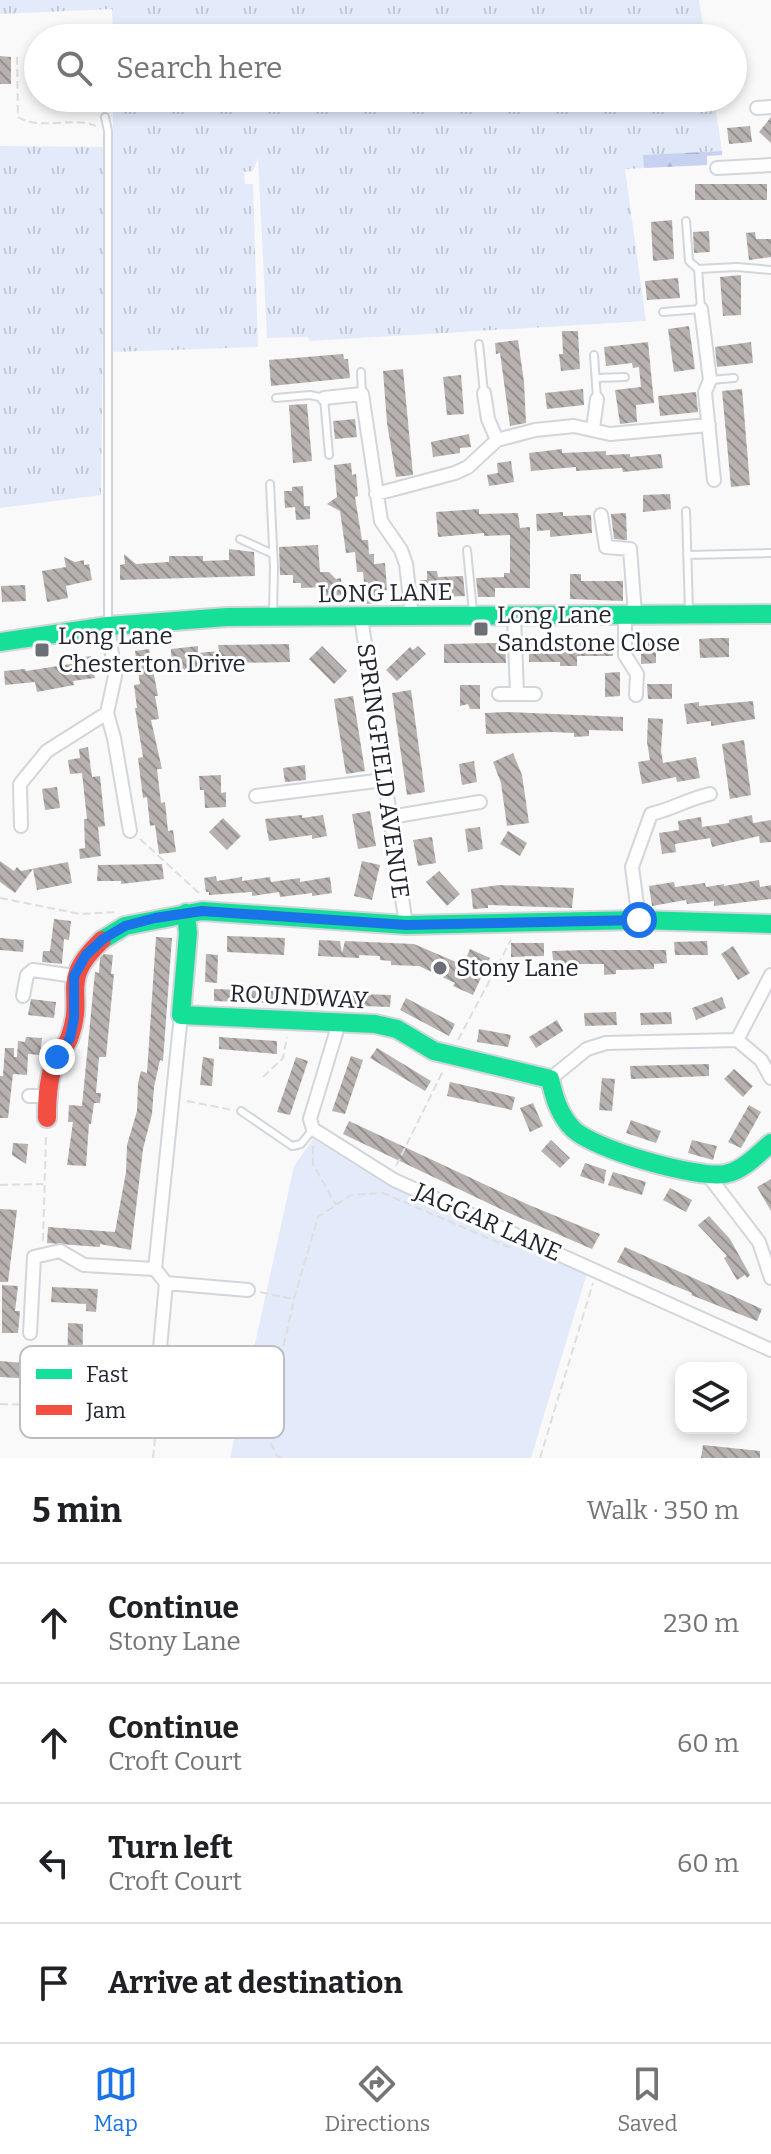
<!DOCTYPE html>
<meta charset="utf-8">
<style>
body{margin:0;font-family:Bitter,serif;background:#f2f2f2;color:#202124}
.controls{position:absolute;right:24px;bottom:24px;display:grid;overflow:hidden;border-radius:16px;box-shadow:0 4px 12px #0003}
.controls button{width:72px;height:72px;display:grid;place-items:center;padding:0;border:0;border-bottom:2px solid #e0e0e0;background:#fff;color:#202124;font:40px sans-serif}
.stop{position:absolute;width:24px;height:24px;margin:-18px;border:6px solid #1a73e8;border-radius:50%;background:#fff}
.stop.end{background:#1a73e8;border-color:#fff;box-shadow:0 2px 8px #0008}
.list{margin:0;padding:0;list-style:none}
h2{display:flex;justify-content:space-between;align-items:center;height:104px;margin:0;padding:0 32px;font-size:34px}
h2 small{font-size:26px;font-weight:400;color:#757577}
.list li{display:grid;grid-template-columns:52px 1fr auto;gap:24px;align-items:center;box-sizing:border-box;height:120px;padding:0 32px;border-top:2px solid #e0e0e0}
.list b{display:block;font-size:30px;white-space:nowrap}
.list p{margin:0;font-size:26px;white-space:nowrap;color:#757577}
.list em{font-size:26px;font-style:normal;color:#757577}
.icon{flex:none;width:44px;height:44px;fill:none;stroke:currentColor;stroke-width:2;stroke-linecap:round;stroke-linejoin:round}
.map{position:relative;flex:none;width:771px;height:1458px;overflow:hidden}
.search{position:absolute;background:#fff;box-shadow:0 4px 12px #0003;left:24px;right:24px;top:24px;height:88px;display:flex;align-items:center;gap:20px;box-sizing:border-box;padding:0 28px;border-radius:44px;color:#757577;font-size:30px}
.sheet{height:584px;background:#fff}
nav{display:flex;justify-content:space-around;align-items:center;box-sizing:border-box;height:112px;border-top:2px solid #e0e0e0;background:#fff;font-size:22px;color:#757577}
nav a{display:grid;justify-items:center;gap:4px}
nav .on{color:#1a73e8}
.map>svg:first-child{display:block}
.grass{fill:url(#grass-tufts)}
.forest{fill:url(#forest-firs)}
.park{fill:#e3eaf9}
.building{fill:url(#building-back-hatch)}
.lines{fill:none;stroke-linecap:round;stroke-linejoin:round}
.lane-casing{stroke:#d2d5db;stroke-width:10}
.street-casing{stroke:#d2d5db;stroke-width:16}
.fast-casing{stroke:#d2d5db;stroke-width:22}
.jam-casing{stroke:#d2d5db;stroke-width:22}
.path{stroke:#dededf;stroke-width:2;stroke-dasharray:8 4;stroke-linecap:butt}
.lane{stroke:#fefefe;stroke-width:6}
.street{stroke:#fefefe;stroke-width:12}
.fast{stroke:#16e098;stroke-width:18}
.jam{stroke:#f24e42;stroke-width:18}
.route{stroke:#1a73e8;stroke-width:10}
.poi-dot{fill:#6d6f76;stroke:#fff;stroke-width:3}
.labels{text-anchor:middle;stroke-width:6;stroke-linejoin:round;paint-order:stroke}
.street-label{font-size:24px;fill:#212530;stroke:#fff}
.poi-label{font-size:24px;fill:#212530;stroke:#fff;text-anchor:start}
.key{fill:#fff;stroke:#bcbec1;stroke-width:2}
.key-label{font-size:22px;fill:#212530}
</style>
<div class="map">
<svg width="771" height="1458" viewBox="0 0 771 1458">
<defs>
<pattern id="grass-tufts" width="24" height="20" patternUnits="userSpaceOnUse" patternTransform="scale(2)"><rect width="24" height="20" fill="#e3eaf9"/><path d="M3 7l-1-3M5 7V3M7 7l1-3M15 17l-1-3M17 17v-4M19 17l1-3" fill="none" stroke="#c2c9d6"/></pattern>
<pattern id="forest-firs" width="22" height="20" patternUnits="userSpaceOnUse" patternTransform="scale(2)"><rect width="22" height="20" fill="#c6d2f0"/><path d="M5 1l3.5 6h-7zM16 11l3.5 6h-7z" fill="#aab4ce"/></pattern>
<pattern id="building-back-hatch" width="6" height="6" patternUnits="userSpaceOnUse" patternTransform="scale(2)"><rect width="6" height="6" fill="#b7b2af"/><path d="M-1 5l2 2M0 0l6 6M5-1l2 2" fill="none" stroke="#94918f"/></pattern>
</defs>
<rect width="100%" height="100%" fill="#f9f9f9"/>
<!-- grass -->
<path class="grass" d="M0,0H699L705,38H118L113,33L112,9L0,14Z
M113,98H714L722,151L644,155V168L625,169L646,321L309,341L308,337L267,338L258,158L253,171L244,172L245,184H253L258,347L111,352Z
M0,146L105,147L101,495L0,508Z"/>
<!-- forest -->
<path class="forest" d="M722,151V155L707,156V165L644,168L643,155Z"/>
<!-- park -->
<path class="park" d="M313,1139L387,1185L587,1273L531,1458H230L294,1166Z"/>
<!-- building -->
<path class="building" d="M0,56L11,57V84H0Z
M771,117V143L759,132Z
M750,126L752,142L729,144L727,128Z
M695,184H767V200H695Z
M672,220L674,259L653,261L651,222Z
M709,231L710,252L694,253L693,232Z
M755,232L756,239H771V257L749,260L746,233Z
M741,275V315L723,316L720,277Z
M678,278L680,298L647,300L645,281Z
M689,326L695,369L674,372L668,329Z
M562,331H578L580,369L561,371L559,354H563Z
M518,340L524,382L526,423L510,426L500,353L496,354L495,343Z
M648,342L654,403L636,405L637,422L620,424L615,390L641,387L639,367L633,368L632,363L606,366L604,347Z
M751,342L753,363L717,367L715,347Z
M343,354L344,359H348L350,378L271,386L269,360Z
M403,369L413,475L396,477L387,423L383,371Z
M461,375L464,414L447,415L443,377Z
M583,389L584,405L547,409L545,393Z
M742,389L750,485L731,487L722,391Z
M696,392L698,412L660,416L658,396Z
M307,404L312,461L293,463L289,405Z
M355,419L357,437L335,439L333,421Z
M469,434L471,447L460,448V453L433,457L431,442Z
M562,449V453L606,451V455L630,454V457L661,454L663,468L623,472L622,468L576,471V467L531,471L529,453Z
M511,461L514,482L489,486L487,475L498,473L497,463Z
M351,463L352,475L356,474L358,496L355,497L362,540H368L369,554H374V564L385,563L387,590L379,591L380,603L366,604L363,572H357L355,552L346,553L340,511L327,504L337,497L334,465Z
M303,486L304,506H310V519L296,520L295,507L285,508L284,491H292V487Z
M670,494L671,509L643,512V495Z
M479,509V514L518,513L520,528L530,527V588H495V597H478L476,578L504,577V573H510V535L484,536V533L438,537L436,512Z
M563,512V516L591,515L592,533L550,537V530L537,531L536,514Z
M626,513L627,540L614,539L611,514Z
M318,545L320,572H329L336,579L341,578L342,595L326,596L325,587L301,588V583H293V575H280L279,547Z
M229,549L254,552L255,576L120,580V565L125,564L124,554L136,564L169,562V556H203V561L229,560Z
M64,557L75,562L84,560V565L89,564L92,580L66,586L68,598L47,602L42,571L66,567Z
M427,571H437L438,577L463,576L465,596L421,598L420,580H427Z
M570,574H581V581H623V601L570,599Z
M25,585L26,601L2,602L1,586Z
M715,638H729V657L700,658L699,639Z
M641,639H656V663L641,664Z
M529,642H613V656H577V666H560V662H529Z
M493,643H505L506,663H444V644Z
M289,644L290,662L233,663L234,670H220V663L200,665V670H172L171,649L198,646V653L219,651L218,645Z
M322,646L347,671L334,684L309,659Z
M418,646L426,654L397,681L386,670L410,647L413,650Z
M149,649L158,696H155L159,719L151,720L162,769H157L161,803L165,802L168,831L173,830L176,852L159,854L155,825L150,826L147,797L143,798L138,758L143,757L135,708H137L134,685L140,684L135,651Z
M91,656L95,678L73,681L74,685L37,692L35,682L5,685L4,671L25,669L26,671L77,663V658Z
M620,672V696L605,697V673Z
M647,684H672V699H648Z
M460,685H480V709H470L468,704L460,706Z
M411,690L425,792L407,795L392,693Z
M353,696L365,771L346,774L334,699Z
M753,701L755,719L711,726V721L687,724L684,704L699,702V706Z
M506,712L623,717V731L589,730V736L574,737V733L552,732L486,734L485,713Z
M648,718L663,719L661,751L663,763L696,757L700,778L677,782L676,777L642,784L638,762L650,760L647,742Z
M744,740L751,795L730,799L722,744Z
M88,747L92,777L100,776L105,826L98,827L101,856L80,859L79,849L85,848L84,819H87L82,773L70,774L68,760L80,758L79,749Z
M513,753L522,775L529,823L507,826L501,783L493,762Z
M474,761L477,782L462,785L459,764Z
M305,765L306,780L285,782L283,768Z
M221,775V793L226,792V807L205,808L204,790H200L199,776Z
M57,787L60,808L45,810L42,789Z
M370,811L376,846L358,849L352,814Z
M302,815V818L323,815L327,836L312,839V835L269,841L265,819Z
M752,815L753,823L771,820V842L760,843L759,836L712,847L710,838L675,844L676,852L662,854L659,833L679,830L678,821L701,817L702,827L729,823V820Z
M223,818L241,836L227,850L209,832Z
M480,827L483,849L468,852L465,829Z
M508,831L527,843L520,856L500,844Z
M432,837L436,863L418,866L413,840Z
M0,861L14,871L17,867L21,871L68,862L72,883L37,890L33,869L15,893L0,882Z
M362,861L380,865L372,900L354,896Z
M162,864L164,879L121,884V881H97L98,865Z
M439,871L460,894L447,906L426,882Z
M216,876L217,881L242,877V881L270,877L271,882L300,878V882L330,877L332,893L312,896V893L280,897L279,892L252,896V892L209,895V892H206L204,878Z
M759,880L760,887L771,885V899L714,906V901L687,904L686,900L652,906L649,886L674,882L675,887L705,883L706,887L724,884V886Z
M499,885L574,888L572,908L488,905V908L473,909L471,889Z
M54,919L71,921L69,940L64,939L62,964L42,962L43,951H50Z
M227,936L285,938L284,955L227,952Z
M156,937L172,938L163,1061L160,1060L154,1087L152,1114L143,1149L131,1250L100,1244V1247L47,1243L48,1227L115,1232L126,1172L127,1145L137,1111L138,1083L141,1071L147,1073Z
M0,938L24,940L23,952L0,950Z
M319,940L340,941L342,953L345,941L414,944L463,965L470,949L490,958L473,995L453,986L455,983L419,966L391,965V961L380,960V956L359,955V958L318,956Z
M707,941L708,955H675L674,942Z
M511,943H544V956L511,957Z
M733,946L750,973L738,980L721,954Z
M585,950H666L667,963L654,964V969L616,970V974L604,975V964H572V974H555L552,951Z
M104,954L113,955L111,974H114L106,1057H99L96,1093H101L100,1103H94L91,1124H89L86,1166L67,1165L73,1122H68L69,1105L82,1106L95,972L99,973L100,958Z
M206,954L218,955L217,983L205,982Z
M214,989L391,995L390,1007L214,1001Z
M722,997L726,1008L696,1020L692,1008Z
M406,998L455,1024L449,1036L400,1010Z
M31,999L56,1002L54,1018L28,1015Z
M616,1012L617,1025L585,1026L584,1013Z
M671,1012L672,1024L641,1025L640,1013Z
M557,1020L563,1031L536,1048L529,1037Z
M479,1029L511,1035L508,1047L477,1042Z
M26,1037L42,1038L40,1055L28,1054L27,1075L13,1074L8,1118H0V1076H3L5,1048H14V1057H17L18,1041L25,1042Z
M219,1037L277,1041V1054L219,1049Z
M377,1048L431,1081L425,1091L370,1058Z
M351,1056L363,1060L345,1114L332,1111Z
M203,1057L214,1059L212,1086L200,1085Z
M296,1057L308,1061L290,1115L277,1112Z
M709,1064V1076L631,1079L630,1066Z
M734,1069L753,1086L743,1097L724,1079Z
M602,1078L615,1079L612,1111L599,1110Z
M450,1082L515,1097L512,1110L447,1096Z
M533,1103L543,1126L530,1132L520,1108Z
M749,1105L761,1112L741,1148L728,1142Z
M631,1120L661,1131L656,1143L626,1133Z
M349,1121L529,1205L600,1234L592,1249L509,1213L343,1134Z
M551,1140L570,1158L560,1168L541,1151Z
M692,1140L717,1146L713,1160L688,1153Z
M13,1143L28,1144L26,1164L12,1155Z
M585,1163L606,1170L604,1184L580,1176Z
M613,1172L646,1182L642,1195L608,1185Z
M771,1179V1211L757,1187Z
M670,1188L692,1200L686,1212L663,1200Z
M0,1209L17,1210L8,1282H0Z
M709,1216L730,1239L750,1275L747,1278L745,1275L737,1280L724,1258L727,1256L698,1225Z
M625,1247L762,1309L757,1321L691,1295L692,1293L617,1262Z
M2,1285L18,1286L15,1311H20L18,1333H2Z
M52,1287L98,1289L96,1312L86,1311V1304L51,1302Z
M68,1323L83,1324L82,1396L63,1397L64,1387L67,1386Z
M0,1361L35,1364V1379L0,1377Z
M703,1445L760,1451V1458H701Z"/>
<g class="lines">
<!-- lane casing -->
<g class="lane-casing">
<path id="lane" d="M105,117L108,131V623
M698,269L737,267L771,270
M663,312L701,309L698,269L689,261L686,221
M479,344L484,393
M594,355L597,399
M361,372L362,394
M597,378L625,377
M710,380L734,378
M276,398L310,395L324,398L329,455
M270,484L274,567L273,614
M686,511L689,611
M240,539L273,554
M467,550L473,612
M687,555L771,553
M241,1111L292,1146L301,1144L313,1129"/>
</g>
<!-- street casing -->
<g class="street-casing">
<path id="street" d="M757,108L771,107
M717,168L771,165
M701,309L710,380L705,392L714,480
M484,393L488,419L497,440
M324,398L362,394L381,521L401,550L406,564L412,616
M593,429L597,399
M376,494L455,473L468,467L497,440L535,430L574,426L610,434L709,425
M601,515L606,547L630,549L635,614
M514,616L517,693
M625,616V655L637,674L636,695
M361,617L406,925
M499,694H535
M107,713L114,738L130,831
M256,796L384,780
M390,817L480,802
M21,826L20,784L47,751L107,713L115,676L108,626
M639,920L632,867L651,814C672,809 688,799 710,794
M23,996L27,975L33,970L74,976
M181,1015L155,1269L166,1283L248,1290
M339,1023L310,1119L313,1129L394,1180L771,1350
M737,1040L771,975
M550,1079L587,1049L606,1043L737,1040L761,1060L771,1078
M29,1096H47
M707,1174L759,1242L771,1278
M30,1333L34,1257L60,1251L84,1265L155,1269
M158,1370L166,1283"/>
</g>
<!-- fast casing -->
<g class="fast-casing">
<path id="fast" d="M0,642L108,626L227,617L771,614
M186,913L188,933L181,1015L375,1024L397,1029L434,1051L550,1079C554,1097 559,1115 573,1129C593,1149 697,1179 725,1174C743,1171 758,1154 771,1143
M102,940L125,926L202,911L406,925L639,920L771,924"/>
</g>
<!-- jam casing -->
<g class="jam-casing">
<path id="jam" d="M47,1118C47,1098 48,1075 57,1057C61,1050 68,1044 70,1036C86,991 57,983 102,940"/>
</g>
<!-- path -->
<path class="path" d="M17,57L18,117C40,131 71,116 96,126
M140,839L200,894
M0,898L80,914L118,912
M458,1040L511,940
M263,1077L283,1058L287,1037
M187,1101L232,1110
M313,1146V1164L336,1205
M396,1166L443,1071
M0,1185L43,1184
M43,1241L46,1135
M260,1292L293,1299
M0,1404L158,1407V1382
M153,1458L158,1408
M282,1458L277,1456L265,1431L294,1299L318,1217L351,1195L383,1193L511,1248
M540,1458L593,1283"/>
<!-- lane -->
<use href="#lane" class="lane"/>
<!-- street -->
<use href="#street" class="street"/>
<!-- fast -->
<use href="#fast" class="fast"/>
<!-- jam -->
<use href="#jam" class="jam"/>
</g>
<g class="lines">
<!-- route -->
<path class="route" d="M57,1057L70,1038L74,1018V976L86,955L103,939L125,926L155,918L202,911L406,925L639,920"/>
</g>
<!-- markers -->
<g class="poi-dot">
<rect x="473" y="621" width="16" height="16" rx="4"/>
<rect x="34" y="642" width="16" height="16" rx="4"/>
<circle cx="440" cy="968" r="8"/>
</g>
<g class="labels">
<!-- street labels -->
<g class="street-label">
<text transform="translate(385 593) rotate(-1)" y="8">LONG LANE</text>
<text transform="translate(383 771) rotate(82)" y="8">SPRINGFIELD AVENUE</text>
<text transform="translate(299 997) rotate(3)" y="8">ROUNDWAY</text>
<text transform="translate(488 1222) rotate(24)" y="8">JAGGAR LANE</text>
</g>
<!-- poi labels -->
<g class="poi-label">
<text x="497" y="623">Long Lane<tspan x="497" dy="28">Sandstone Close</tspan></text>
<text x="58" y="644">Long Lane<tspan x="58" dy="28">Chesterton Drive</tspan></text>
<text x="456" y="976">Stony Lane</text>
</g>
</g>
<!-- legend -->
<rect x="20" y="1346" width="264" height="92" rx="12" class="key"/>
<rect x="36" y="1369" width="36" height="10" fill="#16e098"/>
<rect x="36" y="1405" width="36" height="10" fill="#f24e42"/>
<g class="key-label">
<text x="86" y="1382">Fast</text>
<text x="86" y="1418">Jam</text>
</g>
</svg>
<div class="controls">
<button><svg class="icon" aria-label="layers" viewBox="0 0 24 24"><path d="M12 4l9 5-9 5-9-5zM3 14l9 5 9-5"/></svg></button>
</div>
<div class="stop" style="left:639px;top:920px"></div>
<div class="stop end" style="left:57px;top:1057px"></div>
<div class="search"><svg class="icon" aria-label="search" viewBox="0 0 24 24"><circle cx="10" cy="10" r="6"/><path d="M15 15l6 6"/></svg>Search here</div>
</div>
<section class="sheet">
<h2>5 min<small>Walk · 350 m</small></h2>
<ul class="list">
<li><svg class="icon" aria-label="ahead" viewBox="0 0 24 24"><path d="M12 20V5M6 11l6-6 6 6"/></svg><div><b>Continue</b><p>Stony Lane</p></div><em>230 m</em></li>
<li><svg class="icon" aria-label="ahead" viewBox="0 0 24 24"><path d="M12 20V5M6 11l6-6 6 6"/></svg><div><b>Continue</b><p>Croft Court</p></div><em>60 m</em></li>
<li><svg class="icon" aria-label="left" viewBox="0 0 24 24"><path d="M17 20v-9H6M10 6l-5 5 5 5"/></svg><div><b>Turn left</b><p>Croft Court</p></div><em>60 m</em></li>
<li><svg class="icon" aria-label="arrive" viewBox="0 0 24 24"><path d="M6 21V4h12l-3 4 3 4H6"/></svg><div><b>Arrive at destination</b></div></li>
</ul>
</section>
<nav>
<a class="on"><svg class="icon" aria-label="map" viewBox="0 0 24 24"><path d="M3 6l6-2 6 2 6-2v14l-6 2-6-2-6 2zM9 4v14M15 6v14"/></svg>Map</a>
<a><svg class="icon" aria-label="directions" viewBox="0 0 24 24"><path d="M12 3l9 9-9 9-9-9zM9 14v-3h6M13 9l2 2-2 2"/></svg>Directions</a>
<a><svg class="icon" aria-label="saved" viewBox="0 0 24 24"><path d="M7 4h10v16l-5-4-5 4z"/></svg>Saved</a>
</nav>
